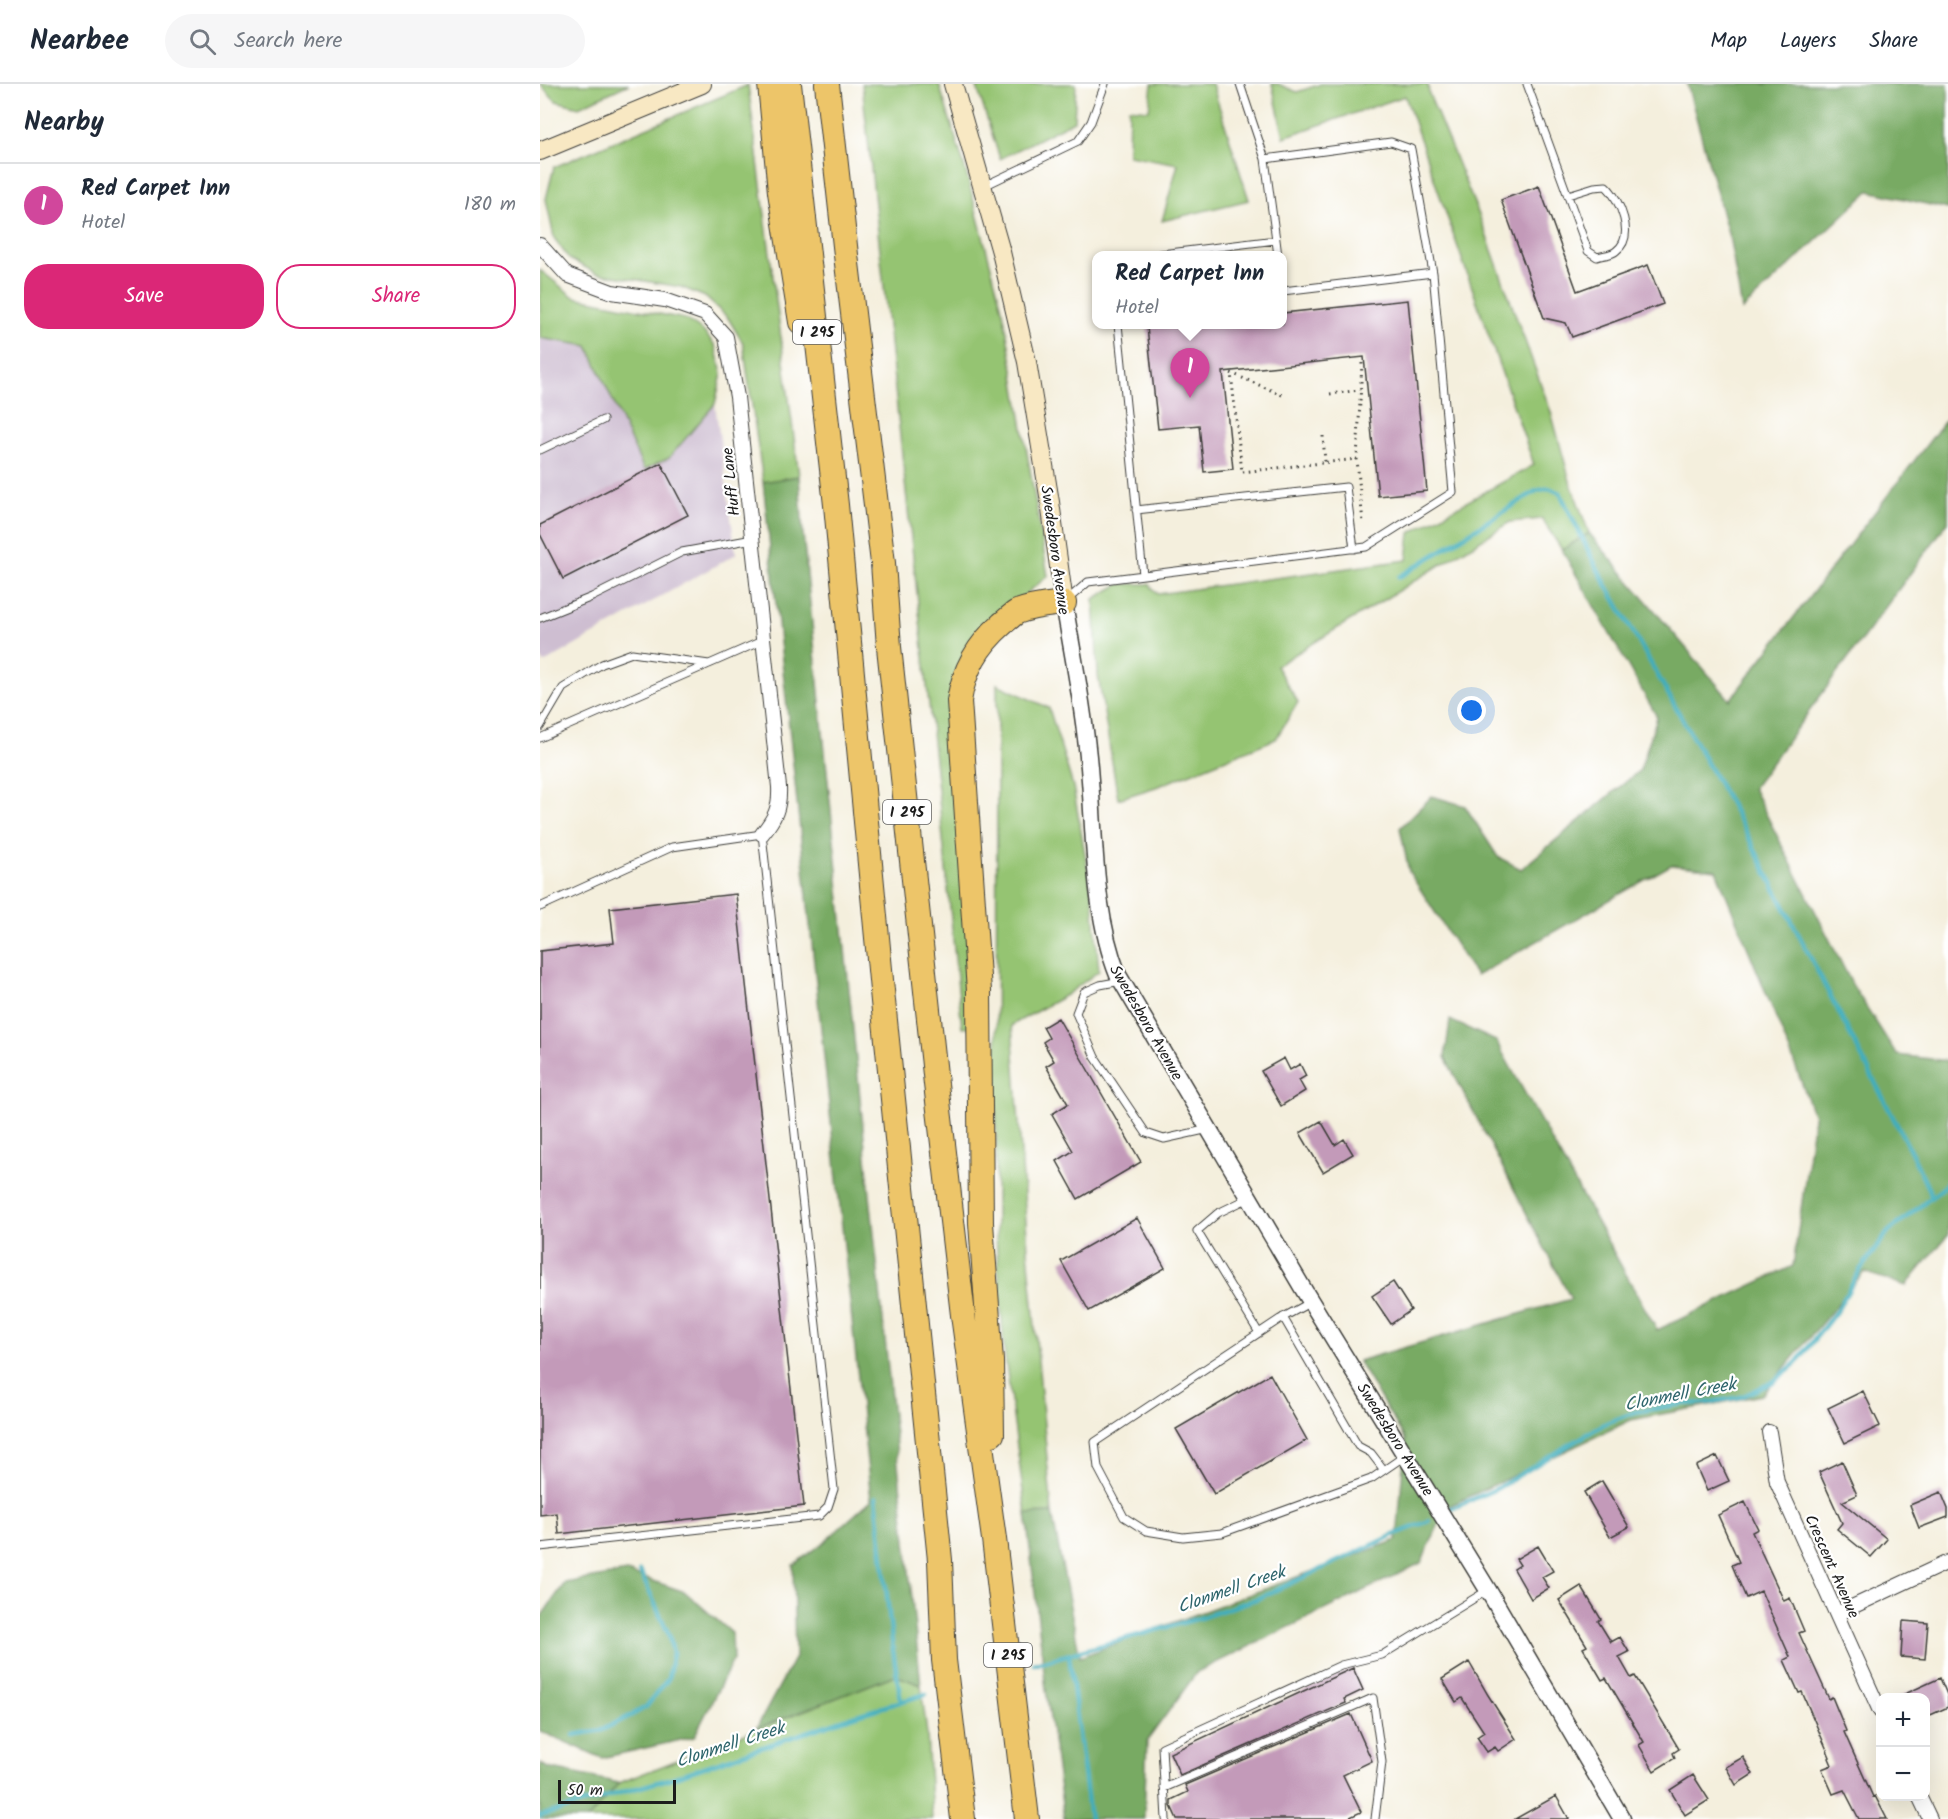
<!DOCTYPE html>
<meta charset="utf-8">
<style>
body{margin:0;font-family:Kalam,sans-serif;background:#f6f6f7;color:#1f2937}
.controls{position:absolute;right:18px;bottom:18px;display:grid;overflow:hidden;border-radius:12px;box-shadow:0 6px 24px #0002}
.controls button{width:54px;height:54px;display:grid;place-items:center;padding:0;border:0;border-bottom:2px solid #e0e1e3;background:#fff;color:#1f2937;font:30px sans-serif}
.scale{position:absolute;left:18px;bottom:15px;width:118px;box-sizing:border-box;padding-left:6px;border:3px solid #1c1c1c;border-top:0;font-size:16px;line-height:21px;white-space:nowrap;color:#1c1c1c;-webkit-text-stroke:4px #fff;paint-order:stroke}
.you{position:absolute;left:932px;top:627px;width:21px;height:21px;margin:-15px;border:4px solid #fff;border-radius:50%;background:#1a73e8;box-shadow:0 0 0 9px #1a73e833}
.badge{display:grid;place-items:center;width:39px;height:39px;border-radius:50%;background:#db2777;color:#fff;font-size:20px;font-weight:700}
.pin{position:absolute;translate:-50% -50px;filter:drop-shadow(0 2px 3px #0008)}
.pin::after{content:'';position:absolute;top:32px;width:21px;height:18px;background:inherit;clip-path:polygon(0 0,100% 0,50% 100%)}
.popup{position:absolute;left:552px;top:167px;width:195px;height:78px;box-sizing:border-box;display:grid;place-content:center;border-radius:12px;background:#fff;filter:drop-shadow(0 2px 4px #0005);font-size:20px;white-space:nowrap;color:#747a83}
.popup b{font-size:22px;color:#1f2937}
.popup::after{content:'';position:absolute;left:50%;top:100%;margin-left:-12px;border:12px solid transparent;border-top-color:#fff}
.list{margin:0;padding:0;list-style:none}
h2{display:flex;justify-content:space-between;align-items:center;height:78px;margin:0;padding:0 24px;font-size:26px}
h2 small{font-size:20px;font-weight:400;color:#747a83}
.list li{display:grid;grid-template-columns:39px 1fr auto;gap:18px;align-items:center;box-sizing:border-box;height:84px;padding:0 24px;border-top:2px solid #e0e1e3}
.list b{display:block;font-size:22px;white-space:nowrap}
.list p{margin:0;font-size:20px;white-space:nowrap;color:#747a83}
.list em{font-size:20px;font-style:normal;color:#747a83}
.actions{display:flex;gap:12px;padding:18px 24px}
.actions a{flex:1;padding:14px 0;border:2px solid #db2777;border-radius:24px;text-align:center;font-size:21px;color:#db2777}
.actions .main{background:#db2777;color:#fff}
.icon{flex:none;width:33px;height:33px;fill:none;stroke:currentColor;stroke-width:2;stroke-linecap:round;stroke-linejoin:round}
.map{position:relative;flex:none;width:1408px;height:1735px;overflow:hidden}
header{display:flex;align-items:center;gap:36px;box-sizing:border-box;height:84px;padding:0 30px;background:#fff;border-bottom:2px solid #e0e1e3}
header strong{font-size:28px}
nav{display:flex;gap:33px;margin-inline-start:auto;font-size:21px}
.search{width:420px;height:54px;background:#f6f6f7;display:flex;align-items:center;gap:15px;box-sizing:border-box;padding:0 21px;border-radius:33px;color:#747a83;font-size:22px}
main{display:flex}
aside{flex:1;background:#fff}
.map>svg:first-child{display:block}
.industrial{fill:#cebed1}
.green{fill:#95c472;stroke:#587047;stroke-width:1.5}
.forest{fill:#78aa64;stroke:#4a6340;stroke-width:1.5}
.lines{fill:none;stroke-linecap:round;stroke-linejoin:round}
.stream{stroke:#40aebd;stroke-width:4.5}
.building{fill:#c39ab9}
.service-casing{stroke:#3c3c39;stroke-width:9}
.minor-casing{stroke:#3c3c39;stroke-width:16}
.tertiary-casing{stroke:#3c3c39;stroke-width:19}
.secondary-casing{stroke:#3c3c39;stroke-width:20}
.motorway-casing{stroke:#3c3c39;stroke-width:26}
.path{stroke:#3c3c39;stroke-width:3;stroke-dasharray:1.5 4.5;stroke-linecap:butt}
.service{stroke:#fff;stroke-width:7}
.minor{stroke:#fff;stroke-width:14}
.tertiary{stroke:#fff;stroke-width:16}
.secondary{stroke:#f8e8c3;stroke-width:18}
.motorway{stroke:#edc569;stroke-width:24}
.labels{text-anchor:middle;stroke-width:4.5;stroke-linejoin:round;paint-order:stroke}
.shield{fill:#fff;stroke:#606060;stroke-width:1.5}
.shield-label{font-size:15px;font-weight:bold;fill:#1c1c1c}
.street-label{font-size:16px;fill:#1c1c1c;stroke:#fff}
.water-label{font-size:18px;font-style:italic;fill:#2e656c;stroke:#fff}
</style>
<header>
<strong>Nearbee</strong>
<div class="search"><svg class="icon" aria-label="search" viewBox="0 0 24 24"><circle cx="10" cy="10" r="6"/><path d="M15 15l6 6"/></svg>Search here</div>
<nav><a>Map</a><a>Layers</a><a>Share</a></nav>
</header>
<main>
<aside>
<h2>Nearby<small></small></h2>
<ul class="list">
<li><span class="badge" style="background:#d1479c">1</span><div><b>Red Carpet Inn</b><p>Hotel</p></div><em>180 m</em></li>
</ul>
<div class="actions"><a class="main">Save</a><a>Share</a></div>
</aside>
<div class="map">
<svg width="1408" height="1735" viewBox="0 0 1408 1735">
<rect width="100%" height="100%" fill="#fff"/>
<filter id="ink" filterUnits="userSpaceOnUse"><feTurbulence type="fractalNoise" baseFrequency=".0167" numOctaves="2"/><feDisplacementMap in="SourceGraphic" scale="12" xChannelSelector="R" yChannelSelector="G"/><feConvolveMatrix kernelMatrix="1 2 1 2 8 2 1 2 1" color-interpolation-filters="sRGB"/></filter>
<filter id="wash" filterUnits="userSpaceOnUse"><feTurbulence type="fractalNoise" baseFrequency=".008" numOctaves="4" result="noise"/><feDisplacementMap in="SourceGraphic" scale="24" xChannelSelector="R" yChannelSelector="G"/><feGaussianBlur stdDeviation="1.35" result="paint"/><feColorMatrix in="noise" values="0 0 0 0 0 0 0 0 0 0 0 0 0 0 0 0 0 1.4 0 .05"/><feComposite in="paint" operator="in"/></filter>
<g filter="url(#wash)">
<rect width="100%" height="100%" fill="#f4efdd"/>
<!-- industrial -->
<path class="industrial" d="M0,254L48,262L104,385L129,374L175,320L196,470L4,579L0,572Z"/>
<!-- green -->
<path class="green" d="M0,0H89L39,23L16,17Z
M322,0H399L426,88L464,232L508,492L455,535L416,588L434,943L422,944L395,676Z
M436,0H536L534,37L460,75Z
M612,0H672L709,116L622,137L638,80L588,71L589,24L609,26Z
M732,0H738L757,8L781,0H888L889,10L939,131L1011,328L1030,397L1049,449L1022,466L1002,435L970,438L736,582L758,618L736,655L616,703L578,715L558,591L554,515L579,500H609L618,510L867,476L870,449L994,381L865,12L744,53Z
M208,1L259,392L223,398L203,259L188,234L165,213L141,203L56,189L29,175L14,154L6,115L14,83Z
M0,186L34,213L145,235L163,247L175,261L182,290L175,320L129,374L104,386L48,262L0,254Z
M457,600L509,624L533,702L553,815L559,887L526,911L472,941L488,1166L512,1429L486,1430L464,1265L456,1154Z
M355,1591L381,1601L387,1650L392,1735H48L79,1699Z"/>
<!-- forest -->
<path class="forest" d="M1147,0H1408V125L1329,107L1202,226L1190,157Z
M1408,333V438L1213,704L1313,902L1357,971L1408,977V1151L1366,1202L1324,1188L1222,1311L1091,1336L907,1423L881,1479L657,1588L607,1657L604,1735H524L506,1606L486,1430L512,1429L540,1573L857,1456L865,1355L818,1277L1031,1215L905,973L910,936L956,957L1117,1246L1253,1182L1274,1032L1252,973L1176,786L1131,781L936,892L869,788L860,744L892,712L925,722L958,773L981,785L1100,686L1117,633L1022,466L1049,449L1190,616Z
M259,392L263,450C303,833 339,1218 381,1601L355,1591L216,1645L255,1573L253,1481L282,1460L331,1416L223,398Z
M87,1488L145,1508L192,1549L193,1576L154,1653L62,1674L0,1647V1534L25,1499Z
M0,1679L8,1684L79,1699L48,1735H0Z"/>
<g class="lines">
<!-- stream -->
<path class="stream" d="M859,493L996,407L1009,404L1020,409L1057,484L1201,739L1371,1068L1392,1113
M336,1413L353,1566L361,1617
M911,1425L956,1405L1064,1340L1095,1328L1143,1320L1166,1319L1201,1313L1233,1298L1256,1279L1298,1225L1320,1186L1348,1148L1403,1104L1408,1097
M529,1571L550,1735
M494,1580L660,1534L719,1514L856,1450L889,1437
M34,1651L62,1646L92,1631L106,1623L128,1595L133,1569L129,1551L100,1487
M0,1732L132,1694L320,1630L386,1610"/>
</g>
<g id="blocks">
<!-- building -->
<path class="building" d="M999,102L1037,207L1108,181L1123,220L1032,253L1026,239L1004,234L961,116Z
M868,216L887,407L838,412L824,273L683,288L693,385L664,388L659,341L618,345L607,243L635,240H743V229Z
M121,379L148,431L23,495L0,450V441Z
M196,810L264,1422L19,1450L17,1429L0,1431V867L74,859L70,824Z
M518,934L601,1078L538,1115L517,1077L533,1067L512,1030L528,1020L506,982L514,977L503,958L509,954L503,943Z
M744,974L750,986L760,980L766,992L759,996L765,1007L741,1022L721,987Z
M781,1037L795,1061L804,1055L813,1070L783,1088L760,1049Z
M597,1134L625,1184L549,1227L521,1177Z
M853,1198L871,1226L851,1240L832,1212Z
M730,1290L767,1356L674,1410L636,1345Z
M1323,1307L1340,1342L1305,1359L1288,1324Z
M1177,1372L1189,1397L1167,1407L1156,1382Z
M1302,1377L1317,1411L1302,1418L1347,1455L1331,1473L1297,1445L1302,1439L1279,1388Z
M1062,1397L1089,1443L1070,1453L1044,1408Z
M1401,1408L1408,1425V1433L1379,1444L1370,1421Z
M1205,1418L1218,1445L1212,1448L1244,1517L1250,1514L1264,1547L1259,1549L1289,1615L1292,1613L1306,1647L1304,1648L1333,1713L1335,1712L1347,1735H1319L1304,1706L1293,1710L1282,1685L1292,1681L1289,1674L1290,1673L1262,1608L1259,1609L1244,1576L1250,1573L1221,1507L1206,1514L1192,1481L1199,1478L1178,1431Z
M998,1462L1013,1487L1002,1493L1009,1504L991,1515L974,1485L980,1481L976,1475Z
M1041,1502L1061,1535L1058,1537L1071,1558L1080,1553L1089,1568L1079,1573L1091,1594L1095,1592L1139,1665L1133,1669L1135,1674L1114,1687L1099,1661L1104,1658L1066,1594L1062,1596L1043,1564L1047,1562L1019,1516Z
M1363,1537L1388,1539L1385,1575L1361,1573Z
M929,1578L948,1611L976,1655L958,1667L955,1663L947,1668L937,1653L944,1648L922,1614L916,1618L902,1595Z
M813,1584L823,1606L804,1615L806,1619L640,1691L630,1669Z
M1400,1594L1408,1613V1623L1386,1633V1614H1356Z
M811,1630L832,1677L803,1691L821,1728L806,1735H637L631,1722V1716L648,1708L645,1701Z
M1203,1673L1213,1690L1196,1701L1186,1683Z
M1153,1691L1169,1716L1145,1731L1130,1706Z
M1016,1712L1029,1735H975Z"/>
</g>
</g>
<g filter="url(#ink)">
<use href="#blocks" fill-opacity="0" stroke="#3c3c39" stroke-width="1.5"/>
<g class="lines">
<!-- service casing -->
<g class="service-casing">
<path id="service" d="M987,0L1048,167L1057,173C1063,171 1072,171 1076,167C1096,153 1080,115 1066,102L1054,103L1028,111
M725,75L851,58L871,65L893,189
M444,102L538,57L551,38L565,0
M736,156L738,172
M605,172L736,156L725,75L700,0
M578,240L603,491
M0,366L63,336
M596,426L806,403L814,465
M526,517L548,498L826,463L913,408L893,189L743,207
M0,534L52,513L142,468L213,455
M0,643L23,604L62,580L92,569L169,580
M0,654L224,556
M0,823L132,763L222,750L294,1405L288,1423L279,1432L0,1463
M581,897L560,901L544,908L536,929L555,973L606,1049L624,1055L669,1045
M709,1114L678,1129L657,1147L719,1249
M771,1218L740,1235L555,1358L558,1384L584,1433L606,1447L643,1453L682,1449L831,1395L866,1371
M743,1233L818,1362L831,1369L844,1386
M624,1704L833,1614L842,1678L835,1735
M626,1735L622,1663L801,1581L842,1571L948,1506"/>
</g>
<!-- minor casing -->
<g class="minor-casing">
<path id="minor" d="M0,161L27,191L72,208L125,216L165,230L186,253L197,313L239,703C240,724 235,734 222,750
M1229,1348L1237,1398L1340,1627
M1297,1530L1408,1478
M1379,1712L1390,1735"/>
</g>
<!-- tertiary casing -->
<g class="tertiary-casing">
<path id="tertiary" d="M524,519C534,577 546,637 550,696C555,760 554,831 578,891L765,1208L948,1506L1082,1735"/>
</g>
<!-- secondary casing -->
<g class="secondary-casing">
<path id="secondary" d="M413,0L461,168L487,278L510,418L524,519
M0,67L162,0"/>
</g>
<!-- motorway casing -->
<g class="motorway-casing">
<path id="motorway" d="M230,0L240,108L261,238
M249,0L296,421L343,917L400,1476L404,1576L423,1735
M287,0L306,171L343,479L349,563L396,1000L423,1231L454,1455L487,1735
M452,1350L451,1277L441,1139L439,907L419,617C424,585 438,561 462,540C467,536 472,531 477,528C492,522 508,521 524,519"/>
</g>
<!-- path -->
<path class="path" d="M822,279L817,375L823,439
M790,310L820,306
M742,311L691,289L702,388L817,375
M783,352L785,378"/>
<!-- service -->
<use href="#service" class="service"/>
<!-- minor -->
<use href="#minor" class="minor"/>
<!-- tertiary -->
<use href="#tertiary" class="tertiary"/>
<!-- secondary -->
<use href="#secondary" class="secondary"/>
<!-- motorway -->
<use href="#motorway" class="motorway"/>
</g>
</g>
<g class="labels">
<!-- shield labels -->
<g class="shield">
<rect x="253" y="236" width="48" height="24" rx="4.5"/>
<rect x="343" y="716" width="48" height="24" rx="4.5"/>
<rect x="444" y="1559" width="48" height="24" rx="4.5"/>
</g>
<g class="shield-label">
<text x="277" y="253">I 295</text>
<text x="367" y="733">I 295</text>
<text x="468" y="1576">I 295</text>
</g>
<!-- street labels -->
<g class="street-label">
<text transform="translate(190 398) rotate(-96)" y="6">Huff Lane</text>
<text transform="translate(516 466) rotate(82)" y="6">Swedesboro Avenue</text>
<text transform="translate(607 938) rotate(60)" y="6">Swedesboro Avenue</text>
<text transform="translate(856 1355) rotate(58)" y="6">Swedesboro Avenue</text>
<text transform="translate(1293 1482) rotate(66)" y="6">Crescent Avenue</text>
</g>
<!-- water labels -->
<g class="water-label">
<text transform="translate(1140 1310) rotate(-11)" y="6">Clonmell Creek</text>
<text transform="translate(691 1505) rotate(-19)" y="6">Clonmell Creek</text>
<text transform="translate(190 1660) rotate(-18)" y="6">Clonmell Creek</text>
</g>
</g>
</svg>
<div class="controls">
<button>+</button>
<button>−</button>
</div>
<div class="scale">50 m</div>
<div class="you"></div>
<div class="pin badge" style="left:650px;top:314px;background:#d1479c">1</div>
<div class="popup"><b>Red Carpet Inn</b>Hotel</div>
</div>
</main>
